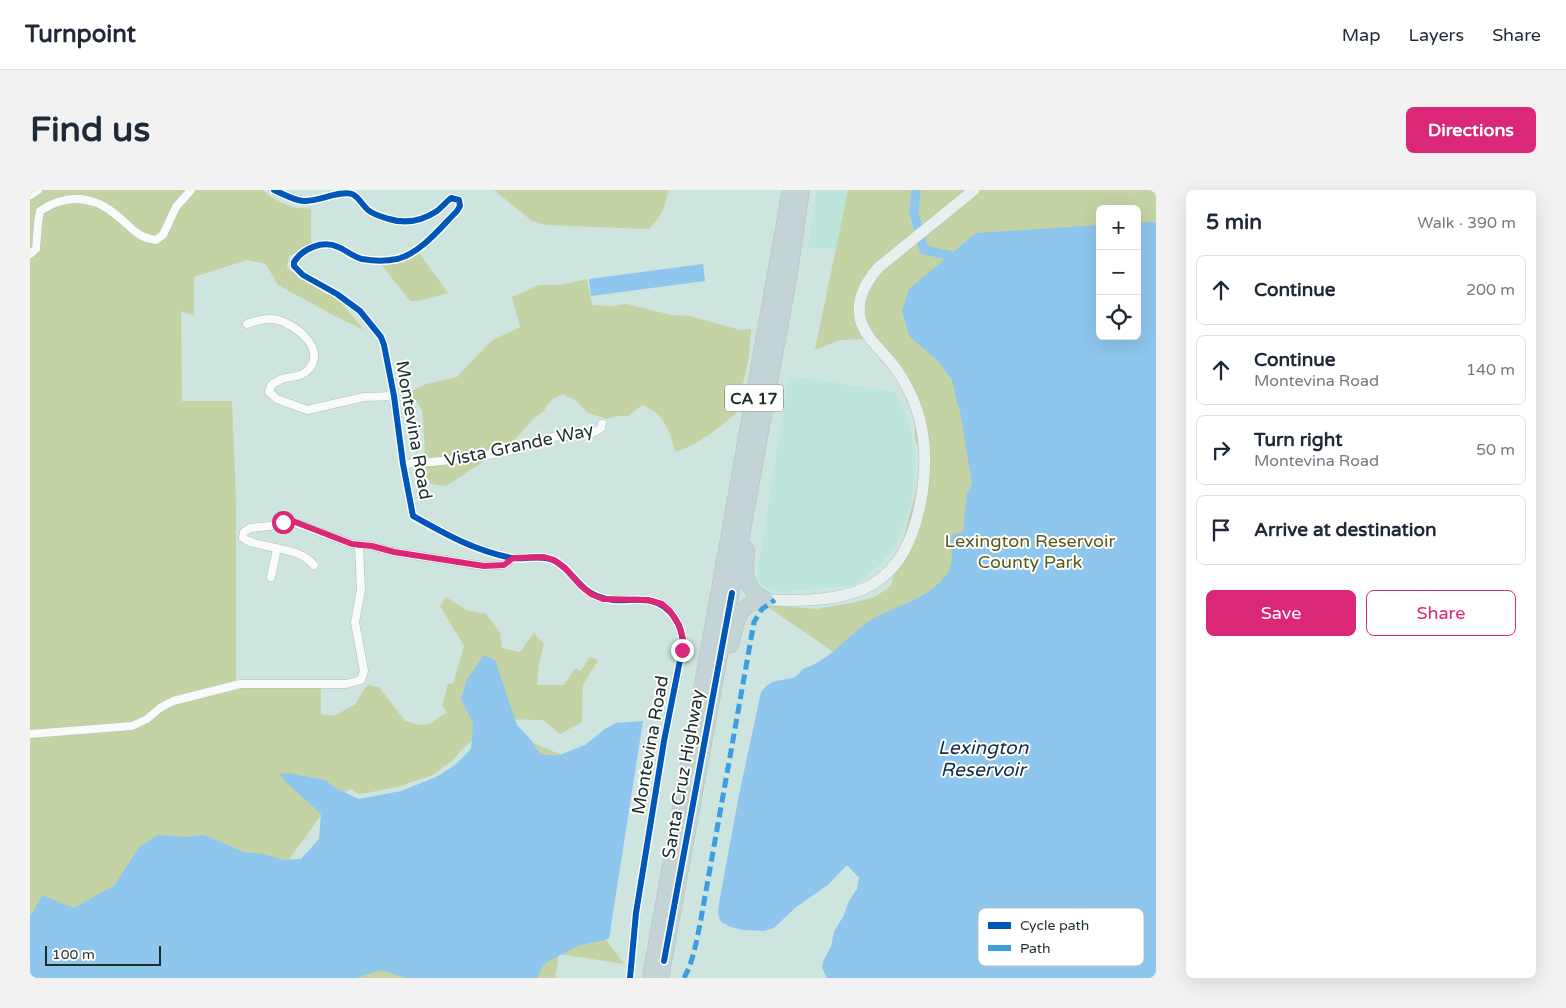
<!DOCTYPE html>
<meta charset="utf-8">
<style>
body{margin:0;font-family:"Varela Round",sans-serif;background:#f2f2f3;color:#1f2937}
.controls{position:absolute;right:15px;top:15px;display:grid;overflow:hidden;border-radius:8px;box-shadow:0 5px 20px #0002}
.controls button{width:45px;height:45px;display:grid;place-items:center;padding:0;border:0;border-bottom:1px solid #e0e1e3;background:#fff;color:#1f2937;font:25px sans-serif}
.scale{position:absolute;left:15px;bottom:12px;width:116px;box-sizing:border-box;padding-left:5px;border:2px solid #1e2f2b;border-top:0;font-size:14px;line-height:18px;white-space:nowrap;color:#1e2f2b;-webkit-text-stroke:4px #fff;paint-order:stroke}
.stop{position:absolute;width:15px;height:15px;margin:-11px;border:4px solid #db2777;border-radius:50%;background:#fff}
.stop.end{background:#db2777;border-color:#fff;box-shadow:0 1px 5px #0008}
.list{margin:0;padding:0;list-style:none}
h2{display:flex;justify-content:space-between;align-items:center;height:65px;margin:0;padding:0 20px;font-size:21px}
h2 small{font-size:16px;font-weight:400;color:#747a83}
.list li{display:grid;grid-template-columns:32px 1fr auto;gap:15px;align-items:center;box-sizing:border-box;height:70px;margin:0 10px 10px;padding:0 10px;border:1px solid #e0e1e3;border-radius:8px}
.list b{display:block;font-size:19px;white-space:nowrap}
.list p{margin:0;font-size:16px;white-space:nowrap;color:#747a83}
.list em{font-size:16px;font-style:normal;color:#747a83}
.actions{display:flex;gap:10px;padding:15px 20px}
.actions a{flex:1;padding:11px 0;border:1px solid #db2777;border-radius:8px;text-align:center;font-size:18px;color:#db2777}
.actions .main{background:#db2777;color:#fff}
.icon{flex:none;width:28px;height:28px;fill:none;stroke:currentColor;stroke-width:2;stroke-linecap:round;stroke-linejoin:round}
.map{position:relative;flex:none;width:1126px;height:788px;overflow:hidden;border-radius:8px}
header{display:flex;align-items:center;gap:30px;box-sizing:border-box;height:70px;padding:0 25px;background:#fff;border-bottom:1px solid #e0e1e3}
header strong{font-size:24px}
nav{display:flex;gap:28px;margin-inline-start:auto;font-size:18px}
.intro{display:flex;align-items:center;justify-content:space-between;box-sizing:border-box;height:120px;padding:0 30px}
h1{margin:0;font-size:35px}
.button{padding:12px 22px;border-radius:8px;background:#db2777;color:#fff;font-size:18px;font-weight:700}
main{display:flex;gap:30px;padding:0 30px}
aside{flex:1;background:#fff;border-radius:8px;box-shadow:0 5px 20px #0002}
.map>svg:first-child{display:block}
.built{fill:#bde5dc}
.green{fill:#c4d3a4;fill-rule:evenodd}
.water{fill:#8fc6ee}
.lines{fill:none;stroke-linecap:round;stroke-linejoin:round}
.canal{stroke:#8fc6ee;stroke-width:9}
.street-casing{stroke:#afc1bd;stroke-width:9}
.secondary-casing{stroke:#afc1bd;stroke-width:12}
.highway-casing{stroke:#b3c0be;stroke-width:16}
.street{stroke:#f8fbfa;stroke-width:8}
.secondary{stroke:#e8efef;stroke-width:11}
.highway{stroke:#c4d4d6;stroke-width:15}
.quiet{stroke:#3c9de1;stroke-width:5;stroke-dasharray:10 5;stroke-linecap:butt}
.cycleway-casing{stroke:#fff;stroke-width:9}
.cycleway{stroke:#0057b8;stroke-width:6}
.route{stroke:#db2777;stroke-width:6}
.labels{text-anchor:middle;stroke-width:4;stroke-linejoin:round;paint-order:stroke}
.shield{fill:#fff;stroke:#626d6b;stroke-width:1}
.shield-label{font-size:16px;font-weight:bold;fill:#1e2f2b}
.street-label{font-size:18px;fill:#1e2f2b;stroke:#fff}
.park-label{font-size:18px;fill:#575c1d;stroke:#fff}
.water-label{font-size:19px;font-style:italic;fill:#102d46;stroke:#fff}
.key{fill:#fff;stroke:#bcc1bf;stroke-width:1}
.key-label{font-size:14px;fill:#1e2f2b}
</style>
<header>
<strong>Turnpoint</strong>
<nav><a>Map</a><a>Layers</a><a>Share</a></nav>
</header>
<div class="intro"><h1>Find us</h1><a class="button">Directions</a></div>
<main>
<div class="map">
<svg width="1126" height="788" viewBox="0 0 1126 788">
<rect width="100%" height="100%" fill="#cde4df"/>
<!-- built -->
<path class="built" d="M786,0H848L853,62L778,57Z
M759,186L866,202L880,236L885,262V277L881,314L866,355L851,373L837,386L822,395L752,402L737,398L726,390Z"/>
<!-- green -->
<path class="green" d="M0,0H232C246,11 264,21 281,18V55L259,66L257,78L305,106L334,140L303,125L248,95L236,74L217,70L164,87V126L151,121L152,211H202L206,312V492L291,497V524L304,526L326,514L332,502L338,495L349,497L375,531L390,535L399,534L417,522L412,516L418,494L423,493L434,456L410,416L416,407L436,420L456,424L470,442L472,458L490,462L504,443L514,454L509,473L507,495H534L545,478L551,481L560,467L568,470L553,495L552,532L530,544L513,530L467,529L432,559L423,570L403,585L370,596L347,601L329,604L320,599L299,614L250,682L209,708L443,576L472,540L532,565L479,621L594,774L529,764L525,788H0Z
M464,0H638C636,17 631,27 619,39L515,35L502,31Z
M818,0H1126V788L1032,517L846,491L735,415L786,419L826,412L845,407L861,396L888,293L891,262L885,250V223L875,209L879,206L838,149L810,150L785,160ZM1070,19H1107V146H1070Z
M387,60L418,103L388,111H380L347,69L378,64Z
M557,89L562,115L583,116L596,114L642,125L660,126L710,140L721,139L719,167L713,194L712,218C691,236 672,253 646,262C638,240 636,224 612,215L598,226H586L577,229L558,223L545,210L533,204L523,209L518,214L513,222L504,228L482,253L416,296L401,294L389,278L395,259L392,220L380,202L396,194L427,187L461,151L490,137L482,107L509,95H531Z"/>
<!-- water -->
<path class="water" d="M1126,32V788H797L792,778L793,772L801,756L804,742L814,725L819,711L827,699L829,688L818,676H816L798,695L766,717L744,738L734,741L713,740L701,737L691,732L688,724L689,713L709,605L731,502C743,487 750,492 765,487C768,485 770,482 773,479C778,476 785,475 790,471C809,460 822,441 841,430C866,415 901,409 918,382C924,373 921,356 921,345L933,342L937,303L942,294L930,221L926,209L922,190L906,169L879,146L872,121L879,99L946,43L1070,35V146H1107V33Z
M673,74L675,91L561,106L559,89Z
M454,465L465,470L487,535L502,551L510,564L527,566L555,555L575,539L586,533L613,531L579,749L547,756L514,774L507,788H376L351,780L326,788H0V724H2L12,705L44,718L85,695L108,658L128,645L156,647L174,645L214,662L234,664L254,670L271,669L289,649L291,624C277,610 261,599 249,584L258,583L295,590L307,599L329,609L371,601L406,587L425,575L441,559L443,533L431,509L437,489Z"/>
<g class="lines">
<!-- canal -->
<path class="canal" d="M886,0L884,23L894,60L919,65"/>
<!-- street casing -->
<g class="street-casing">
<path id="street" d="M244,0C253,4 263,10 273,11C288,12 309,0 322,4C329,7 332,15 338,20C344,25 353,27 359,29C376,34 392,31 407,21C412,17 416,12 421,8L429,10L430,16L427,21C410,38 391,63 367,69C357,71 343,71 332,69C323,67 316,60 308,57C293,50 273,58 264,72V76L273,85L307,104L330,121L351,147L354,155L364,206L373,274L383,326C415,344 445,361 482,368C495,370 509,364 523,370C541,378 548,399 567,406C594,418 623,397 644,427C651,437 654,448 652,460L634,551L606,723L600,788
M0,5L8,0
M0,64L6,59L8,33L10,21C36,4 61,5 85,24C101,36 105,47 126,50L133,45L146,17L161,0
M217,134C226,131 237,127 248,130C267,135 297,160 278,180C270,188 262,186 252,189C249,190 245,193 242,194L239,202L247,209L277,220L334,207L364,206
M373,274C409,272 447,268 483,260C497,257 509,250 523,247C538,245 559,248 571,238L572,234
M284,375C267,356 238,360 216,350L213,348L214,342L220,338L240,336L259,331L322,354L342,356L363,362L454,376L474,375L483,368
M241,387L247,359
M0,544L102,536L117,529L130,518L143,511L210,494H316L331,490L334,481L325,432L331,400L329,356"/>
</g>
<!-- secondary casing -->
<g class="secondary-casing">
<path id="secondary" d="M736,410C825,413 876,402 892,304C897,270 896,239 882,207C876,194 869,182 860,171C849,158 834,146 830,128C826,109 837,90 849,77L944,0"/>
</g>
<!-- highway casing -->
<g class="highway-casing">
<path id="highway" d="M717,360C715,382 713,399 736,410
M701,455C707,432 707,412 736,410
M620,788L760,0
M631,788L759,88L772,0"/>
</g>
<!-- street -->
<use href="#street" class="street"/>
<!-- secondary -->
<use href="#secondary" class="secondary"/>
<!-- highway -->
<use href="#highway" class="highway"/>
<!-- quiet -->
<path class="quiet" d="M654,788C664,770 667,748 671,729L724,432L732,419L745,410"/>
<!-- cycleway casing -->
<g class="cycleway-casing">
<path id="cycleway" d="M244,0C253,4 263,10 273,11C288,12 309,0 322,4C329,7 332,15 338,20C344,25 353,27 359,29C376,34 392,31 407,21C412,17 416,12 421,8L429,10L430,16L427,21C410,38 391,63 367,69C357,71 343,71 332,69C323,67 316,60 308,57C293,50 273,58 264,72V76L273,85L307,104L330,121L351,147L354,155L364,206L373,274L383,326C415,344 445,361 482,368C495,370 509,364 523,370C541,378 548,399 567,406C594,418 623,397 644,427C651,437 654,448 652,460L634,551L606,723L600,788
M634,771L702,403"/>
</g>
<!-- cycleway -->
<use href="#cycleway" class="cycleway"/>
</g>
<g class="lines">
<!-- route -->
<path class="route" d="M253,332L260,330L322,354L342,356L364,362L454,376L474,375L483,368L514,367L524,370L535,378L551,396L561,404L573,409L618,410L632,414L640,421L649,435L653,449L652,460"/>
</g>
<g class="labels">
<!-- shield labels -->
<rect class="shield" x="695" y="194.5" width="58" height="27" rx="4"/>
<g class="shield-label">
<text x="724" y="214">CA 17</text>
</g>
<!-- street labels -->
<g class="street-label">
<text transform="translate(384 240) rotate(80)" y="6">Montevina Road</text>
<text transform="translate(489 255) rotate(-12)" y="6">Vista Grande Way</text>
<text transform="translate(620 555) rotate(-80)" y="6">Montevina Road</text>
<text transform="translate(653 584) rotate(-80)" y="6">Santa Cruz Highway</text>
</g>
<!-- park labels -->
<g class="park-label">
<text x="1000" y="357">Lexington Reservoir<tspan x="1000" dy="21">County Park</tspan></text>
</g>
<!-- water labels -->
<g class="water-label">
<text x="953" y="564">Lexington<tspan x="953" dy="22">Reservoir</tspan></text>
</g>
</g>
<!-- legend -->
<rect x="948" y="718" width="166" height="58" rx="8" class="key"/>
<rect x="958" y="732" width="23" height="7" fill="#0057b8"/>
<rect x="958" y="755" width="23" height="6" fill="#3c9de1"/>
<g class="key-label">
<text x="990" y="740">Cycle path</text>
<text x="990" y="763">Path</text>
</g>
</svg>
<div class="controls">
<button>+</button>
<button>−</button>
<button><svg class="icon" aria-label="locate" viewBox="0 0 24 24"><circle cx="12" cy="12" r="6"/><path d="M12 2v4M12 18v4M2 12h4M18 12h4"/></svg></button>
</div>
<div class="scale">100 m</div>
<div class="stop" style="left:253px;top:332px"></div>
<div class="stop end" style="left:652px;top:460px"></div>
</div>
<aside>
<h2>5 min<small>Walk · 390 m</small></h2>
<ul class="list">
<li><svg class="icon" aria-label="ahead" viewBox="0 0 24 24"><path d="M12 20V5M6 11l6-6 6 6"/></svg><div><b>Continue</b></div><em>200 m</em></li>
<li><svg class="icon" aria-label="ahead" viewBox="0 0 24 24"><path d="M12 20V5M6 11l6-6 6 6"/></svg><div><b>Continue</b><p>Montevina Road</p></div><em>140 m</em></li>
<li><svg class="icon" aria-label="right" viewBox="0 0 24 24"><path d="M7 20v-9h11M14 6l5 5-5 5"/></svg><div><b>Turn right</b><p>Montevina Road</p></div><em>50 m</em></li>
<li><svg class="icon" aria-label="arrive" viewBox="0 0 24 24"><path d="M6 21V4h12l-3 4 3 4H6"/></svg><div><b>Arrive at destination</b></div></li>
</ul>
<div class="actions"><a class="main">Save</a><a>Share</a></div>
</aside>
</main>
